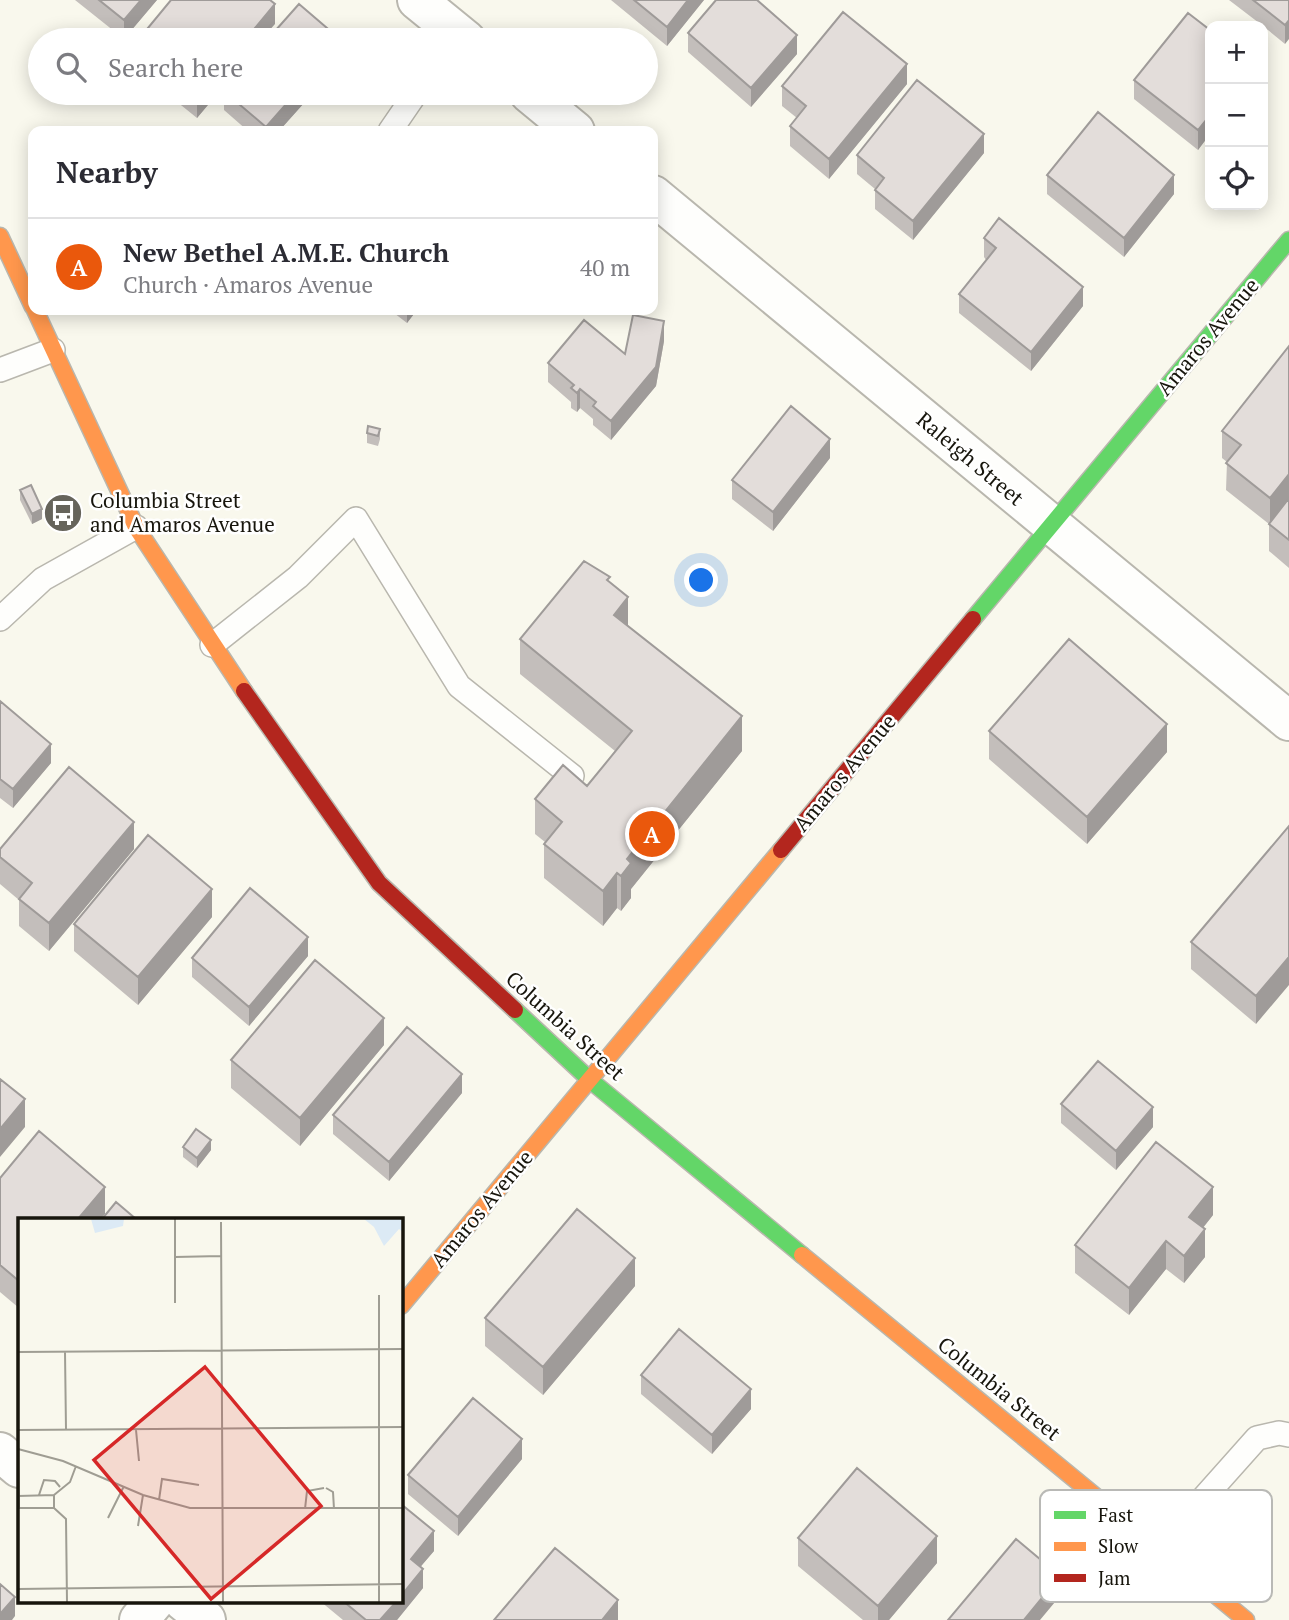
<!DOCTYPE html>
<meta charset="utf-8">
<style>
body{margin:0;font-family:"PT Serif",serif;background:#f2f2f3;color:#2b2b33}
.controls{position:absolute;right:21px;top:21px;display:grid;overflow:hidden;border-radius:14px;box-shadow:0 4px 18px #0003}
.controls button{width:63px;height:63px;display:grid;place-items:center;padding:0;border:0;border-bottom:2px solid #e1e1e2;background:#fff;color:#2b2b33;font:35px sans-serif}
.you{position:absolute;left:702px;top:581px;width:24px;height:24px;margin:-18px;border:5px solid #fff;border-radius:50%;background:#1a73e8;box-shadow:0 0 0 10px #1a73e833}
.badge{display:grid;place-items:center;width:46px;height:46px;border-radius:50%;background:#ea580c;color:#fff;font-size:23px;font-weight:700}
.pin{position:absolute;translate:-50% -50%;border:4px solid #fff;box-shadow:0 2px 7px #0006}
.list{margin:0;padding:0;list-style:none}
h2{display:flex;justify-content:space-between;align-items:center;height:91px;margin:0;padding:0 28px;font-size:30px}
h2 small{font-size:23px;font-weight:400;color:#7c7c81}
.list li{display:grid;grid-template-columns:46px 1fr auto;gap:21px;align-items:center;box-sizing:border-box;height:98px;padding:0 28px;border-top:2px solid #e1e1e2}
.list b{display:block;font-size:26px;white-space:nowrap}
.list p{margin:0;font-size:23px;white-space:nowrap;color:#7c7c81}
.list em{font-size:23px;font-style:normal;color:#7c7c81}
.icon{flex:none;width:38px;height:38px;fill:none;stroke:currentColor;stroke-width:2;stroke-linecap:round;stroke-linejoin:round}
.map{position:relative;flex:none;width:1289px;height:1620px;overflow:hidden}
.search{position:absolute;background:#fff;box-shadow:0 4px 18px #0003;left:28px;top:28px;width:630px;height:77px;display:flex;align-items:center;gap:18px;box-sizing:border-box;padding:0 24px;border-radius:38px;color:#7c7c81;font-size:26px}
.panel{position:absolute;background:#fff;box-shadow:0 4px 18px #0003;left:28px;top:126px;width:630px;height:189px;border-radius:14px}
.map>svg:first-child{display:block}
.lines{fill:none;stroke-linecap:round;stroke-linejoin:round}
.lane-casing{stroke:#b9b7ae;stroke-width:26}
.street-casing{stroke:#b9b7ae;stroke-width:42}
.fast-casing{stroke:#b9b7ae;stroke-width:19}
.slow-casing{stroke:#b9b7ae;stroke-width:19}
.jam-casing{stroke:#b9b7ae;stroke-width:19}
.lane{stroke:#fefefc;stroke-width:23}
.street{stroke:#fefefc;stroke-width:38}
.fast{stroke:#63d668;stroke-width:16}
.slow{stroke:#ff974d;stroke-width:16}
.jam{stroke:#b3261e;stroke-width:16}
.wall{fill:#c3bebb}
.shaded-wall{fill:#9f9b99}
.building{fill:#e3ddda;stroke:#9f9b99;stroke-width:2}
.labels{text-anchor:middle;stroke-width:5;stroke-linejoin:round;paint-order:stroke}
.street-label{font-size:21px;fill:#17150c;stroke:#fff}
.poi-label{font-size:21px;fill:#17150c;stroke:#fff;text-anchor:start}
.inset-road{fill:none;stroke:#9f9d93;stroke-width:2}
.view{fill:#d62828;fill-opacity:0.15;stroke:#d62828;stroke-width:3.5}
.inset-edge{fill:none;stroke:#17150c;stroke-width:3.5}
.key{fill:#fff;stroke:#b9b9b6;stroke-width:2}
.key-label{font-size:19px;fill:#17150c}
</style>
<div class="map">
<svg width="1289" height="1620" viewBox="0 0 1289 1620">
<rect width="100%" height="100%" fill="#f9f8ed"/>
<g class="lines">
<!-- lane casing -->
<g class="lane-casing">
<path id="lane" d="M390,131L416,93
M0,370L53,350
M0,619L43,579L136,527
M212,645L298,577L356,519L459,686L572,776
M1159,1548L1257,1438L1279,1433L1289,1435"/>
</g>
<!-- street casing -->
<g class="street-casing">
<path id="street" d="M417,0L466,40
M529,93L575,131
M653,195L1289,721
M0,1452L19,1468
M183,1601L206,1620
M139,1620L155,1601"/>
</g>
<!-- fast casing -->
<g class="fast-casing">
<path id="fast" d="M973,619L1289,240
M515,1010L590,1080L802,1255"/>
</g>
<!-- slow casing -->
<g class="slow-casing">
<path id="slow" d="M0,236L33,307
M35,310L136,527L244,691
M802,1255L1246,1620
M401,1306L781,850"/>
</g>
<!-- jam casing -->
<g class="jam-casing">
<path id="jam" d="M244,691L379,883L515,1010
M781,850L973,619"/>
</g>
<!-- lane -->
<use href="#lane" class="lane"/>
<!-- street -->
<use href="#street" class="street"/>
<!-- fast -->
<use href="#fast" class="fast"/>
<!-- slow -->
<use href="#slow" class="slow"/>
<!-- jam -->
<use href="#jam" class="jam"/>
</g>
<!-- wall -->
<path class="wall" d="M75,0H157L124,39Z
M611,0H704L667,46Z
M1229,0H1289L1285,44L1263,26Z
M1210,30V134L1198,150L1134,99V80Z
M688,33L797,54L751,107L688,52Z
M907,84L829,179L790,146V126L797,118L782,106V86Z
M166,93H218L197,118Z
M224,93H313L279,131H248L224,110Z
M984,153L913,240L875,209V189L857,174V155Z
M1047,175L1174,194L1124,257L1047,194Z
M984,238L1083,306L1031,371L959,313V294L986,260L984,257Z
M390,310H417L407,323Z
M664,341L656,386L611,440L593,425V419L580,408L577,412L571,408V402L548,382V363L625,354Z
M1289,346V568L1269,551V524L1226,490L1227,462L1222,458V431Z
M380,429V439L378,446L367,443V433Z
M830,458L773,531L732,499V480Z
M20,490L42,519L32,524L20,500Z
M610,583L628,626L742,751L631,889V898L621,911L617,908L603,926L544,878V844L545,842L535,834V799L587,786L615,751L520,674V639Z
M0,701L51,763L13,808L0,798Z
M989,731L1167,752L1087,844L989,759Z
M1289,826L1256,1024L1191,969V942Z
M0,849H134L49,951L19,926V900L0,884Z
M212,917L138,1005L74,951V924Z
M308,956L249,1026L192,977V958Z
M384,1045L300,1146L231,1088V1060Z
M462,1093L389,1181L333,1134V1115Z
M1061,1104L1153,1127L1116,1170L1061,1123Z
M183,1147L211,1150L197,1168L183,1157Z
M0,1178L19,1219V1308L0,1292Z
M1213,1215L1203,1228L1205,1257L1184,1283L1166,1269L1129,1315L1075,1273V1245Z
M635,1286L543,1395L485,1346V1318Z
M641,1375L751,1409L712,1454L641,1394Z
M522,1459L458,1536L408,1494V1475Z
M401,1504L434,1551L420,1567L423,1588L397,1620H343L320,1601H401Z
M798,1538L937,1563L889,1620H863L798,1566Z"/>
<!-- shaded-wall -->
<path class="shaded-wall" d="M141,0H157L124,39V20Z
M688,0H704L667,46V27Z
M275,4V24L261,40H245Z
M1289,20V39L1285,44V25Z
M797,35V54L751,107V88Z
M907,64V84L829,179V159Z
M202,93H218L197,118V99Z
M296,93H313L279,131H266V127Z
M1210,115V134L1198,150V130Z
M984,134V153L913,240V221Z
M1174,175V194L1124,257V238Z
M1083,287V306L1031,371V352Z
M407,310H417L407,323Z
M664,321V341L656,386L611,440V421Z
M580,389V408L577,412V393Z
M830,439V458L773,531V512Z
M1289,474V502L1270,525V498Z
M42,509V519L32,524V514Z
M628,597V632L614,615Z
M742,716V751L631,889V898L621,911V876L627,859Z
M1167,724V752L1087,844V817Z
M51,744V763L13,808V789Z
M134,822V849L49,951V923Z
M617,873V908L603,926V891Z
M212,889V917L138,1005V977Z
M308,937V956L249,1026V1007Z
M1289,957V985L1256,1024V996Z
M384,1018V1045L300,1146V1118Z
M462,1074V1093L389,1181V1162Z
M25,1099V1127L0,1157V1129Z
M1153,1107V1127L1116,1170V1151Z
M211,1140V1150L197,1168V1158Z
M105,1187V1214L101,1219H78Z
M1213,1187V1215L1189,1245V1217Z
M1205,1229V1257L1184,1283V1256Z
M1166,1241V1269L1129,1315V1288Z
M635,1258V1286L543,1395V1367Z
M751,1389V1409L712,1454V1435Z
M522,1439V1459L458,1536V1517Z
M434,1531V1551L411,1578V1559Z
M937,1536V1563L889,1620H878V1606Z
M423,1569V1588L397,1620H380L397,1601H401V1596Z
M1060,1576V1596L1040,1620H1024Z
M15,1597V1616L12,1620H0V1614Z
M618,1600V1620H602Z"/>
<!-- building -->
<path class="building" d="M99,0H141L124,20Z
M171,0H270L275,4L245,40H138Z
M634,0H688L667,27Z
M716,0H757L797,35L751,88L688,33Z
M1253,0H1289V20L1285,25Z
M299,4L341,40H267Z
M843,12L907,64L829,159L790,126L806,106L782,86Z
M1188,13L1210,30V115L1198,130L1134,80Z
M917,80L984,134L913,221L875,190L884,178L857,155Z
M189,93H202L197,99Z
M226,93H296L266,127Z
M1098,112L1174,175L1124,238L1047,175Z
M999,218L1083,287L1031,352L959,294L996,248L984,238Z
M633,315L664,321L656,367L611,421L593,406L596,402L580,389L577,393L571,388L574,385L548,363L584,320L625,354Z
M1289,346V474L1270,498L1226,463L1241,445L1222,431Z
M791,406L830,439L773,512L732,480Z
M368,426L380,429L378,436L367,433Z
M31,485L42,509L32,514L20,490Z
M1289,498V540L1269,524Z
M584,561L610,577L607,580L628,597L614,615L742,716L627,859L631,863L621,876L617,873L603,891L544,844L562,822L535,799L563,765L587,786L632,731L520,639Z
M1069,639L1167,724L1087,817L989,731Z
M0,701L51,744L13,789L0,779Z
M69,767L134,822L49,923L19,899L32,883L0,857V849Z
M1289,826V957L1256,996L1191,942Z
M148,835L212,889L138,977L74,924Z
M250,888L308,937L249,1007L192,958Z
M315,960L384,1018L300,1118L231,1060Z
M407,1027L462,1074L389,1162L333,1115Z
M1098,1061L1153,1107L1116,1151L1061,1104Z
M0,1079L25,1099L0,1129Z
M196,1129L211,1140L197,1158L183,1147Z
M39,1131L105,1187L78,1219H19V1281L0,1265V1178Z
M1156,1142L1213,1187L1189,1217L1205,1229L1184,1256L1166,1241L1129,1288L1075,1245Z
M116,1202L136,1219H102Z
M577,1209L635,1258L543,1367L485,1318Z
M679,1329L751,1389L712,1435L641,1375Z
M473,1398L522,1439L458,1517L408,1475Z
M857,1468L937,1536L878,1606L798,1538Z
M401,1504L434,1531L411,1559L423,1569L401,1596Z
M1016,1539L1060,1576L1024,1620H948Z
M555,1548L618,1600L602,1620H494Z
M0,1584L15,1597L0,1614Z
M343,1601H397L380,1620H366Z"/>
<!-- icons -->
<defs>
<g id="bus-disc" transform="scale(2.0125)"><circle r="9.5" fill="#66645b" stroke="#fff"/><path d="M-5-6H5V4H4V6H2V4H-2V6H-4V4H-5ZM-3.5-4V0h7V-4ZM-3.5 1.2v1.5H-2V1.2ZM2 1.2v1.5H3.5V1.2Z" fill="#fff"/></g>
</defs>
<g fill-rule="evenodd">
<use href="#bus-disc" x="63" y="513"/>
</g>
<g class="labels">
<!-- street labels -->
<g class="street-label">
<text transform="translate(1208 337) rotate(-50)" y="7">Amaros Avenue</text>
<text transform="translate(970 459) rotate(40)" y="7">Raleigh Street</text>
<text transform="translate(845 773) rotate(-50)" y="7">Amaros Avenue</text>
<text transform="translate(565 1026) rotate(42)" y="7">Columbia Street</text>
<text transform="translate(482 1209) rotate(-50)" y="7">Amaros Avenue</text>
<text transform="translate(999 1389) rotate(39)" y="7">Columbia Street</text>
</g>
<!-- poi labels -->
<g class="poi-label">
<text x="90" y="508">Columbia Street<tspan x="90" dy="24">and Amaros Avenue</tspan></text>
</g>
</g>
<!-- overview -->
<g transform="translate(18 1218)">
<rect width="385" height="385" fill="#f9f8ed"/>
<path d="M73,1H106L105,8L77,15ZM346,1H385V14L381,11L366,28L356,9Z" fill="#dceaf5"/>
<path class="inset-road" d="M203,4L205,384M157,39L203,38M361,77V384M157,85V1M0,134L385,131M47,134L48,212M0,212L385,209M118,212L121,243M0,231L45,243L125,277L172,290H385M0,231L1,290M308,270L315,274L316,291M21,277L26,262L37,263L42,269M36,277L52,264L58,248M0,278L36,277V290M141,282L144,261L181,267M0,290H36L48,301L49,384M287,291L289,273L306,270M90,300L106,268M120,308L125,277M0,371L385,366"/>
<path class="view" d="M187,149L303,288L193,381L76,242Z"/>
<rect width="385" height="385" class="inset-edge"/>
</g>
<!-- legend -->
<rect x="1040" y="1490" width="232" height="112" rx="10" class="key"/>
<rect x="1054" y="1511" width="32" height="8" fill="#63d668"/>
<rect x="1054" y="1542" width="32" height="9" fill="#ff974d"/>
<rect x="1054" y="1574" width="32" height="8" fill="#b3261e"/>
<g class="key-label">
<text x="1098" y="1522">Fast</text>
<text x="1098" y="1553">Slow</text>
<text x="1098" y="1585">Jam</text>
</g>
</svg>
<div class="controls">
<button>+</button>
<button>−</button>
<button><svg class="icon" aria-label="locate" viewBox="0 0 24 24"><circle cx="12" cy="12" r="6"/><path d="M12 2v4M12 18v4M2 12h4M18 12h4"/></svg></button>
</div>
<div class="you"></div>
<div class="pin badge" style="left:652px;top:834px">A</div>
<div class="search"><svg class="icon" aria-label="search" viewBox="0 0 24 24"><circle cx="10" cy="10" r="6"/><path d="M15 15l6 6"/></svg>Search here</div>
<section class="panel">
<h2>Nearby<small></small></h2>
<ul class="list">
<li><span class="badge">A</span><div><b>New Bethel A.M.E. Church</b><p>Church · Amaros Avenue</p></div><em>40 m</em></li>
</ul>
</section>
</div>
